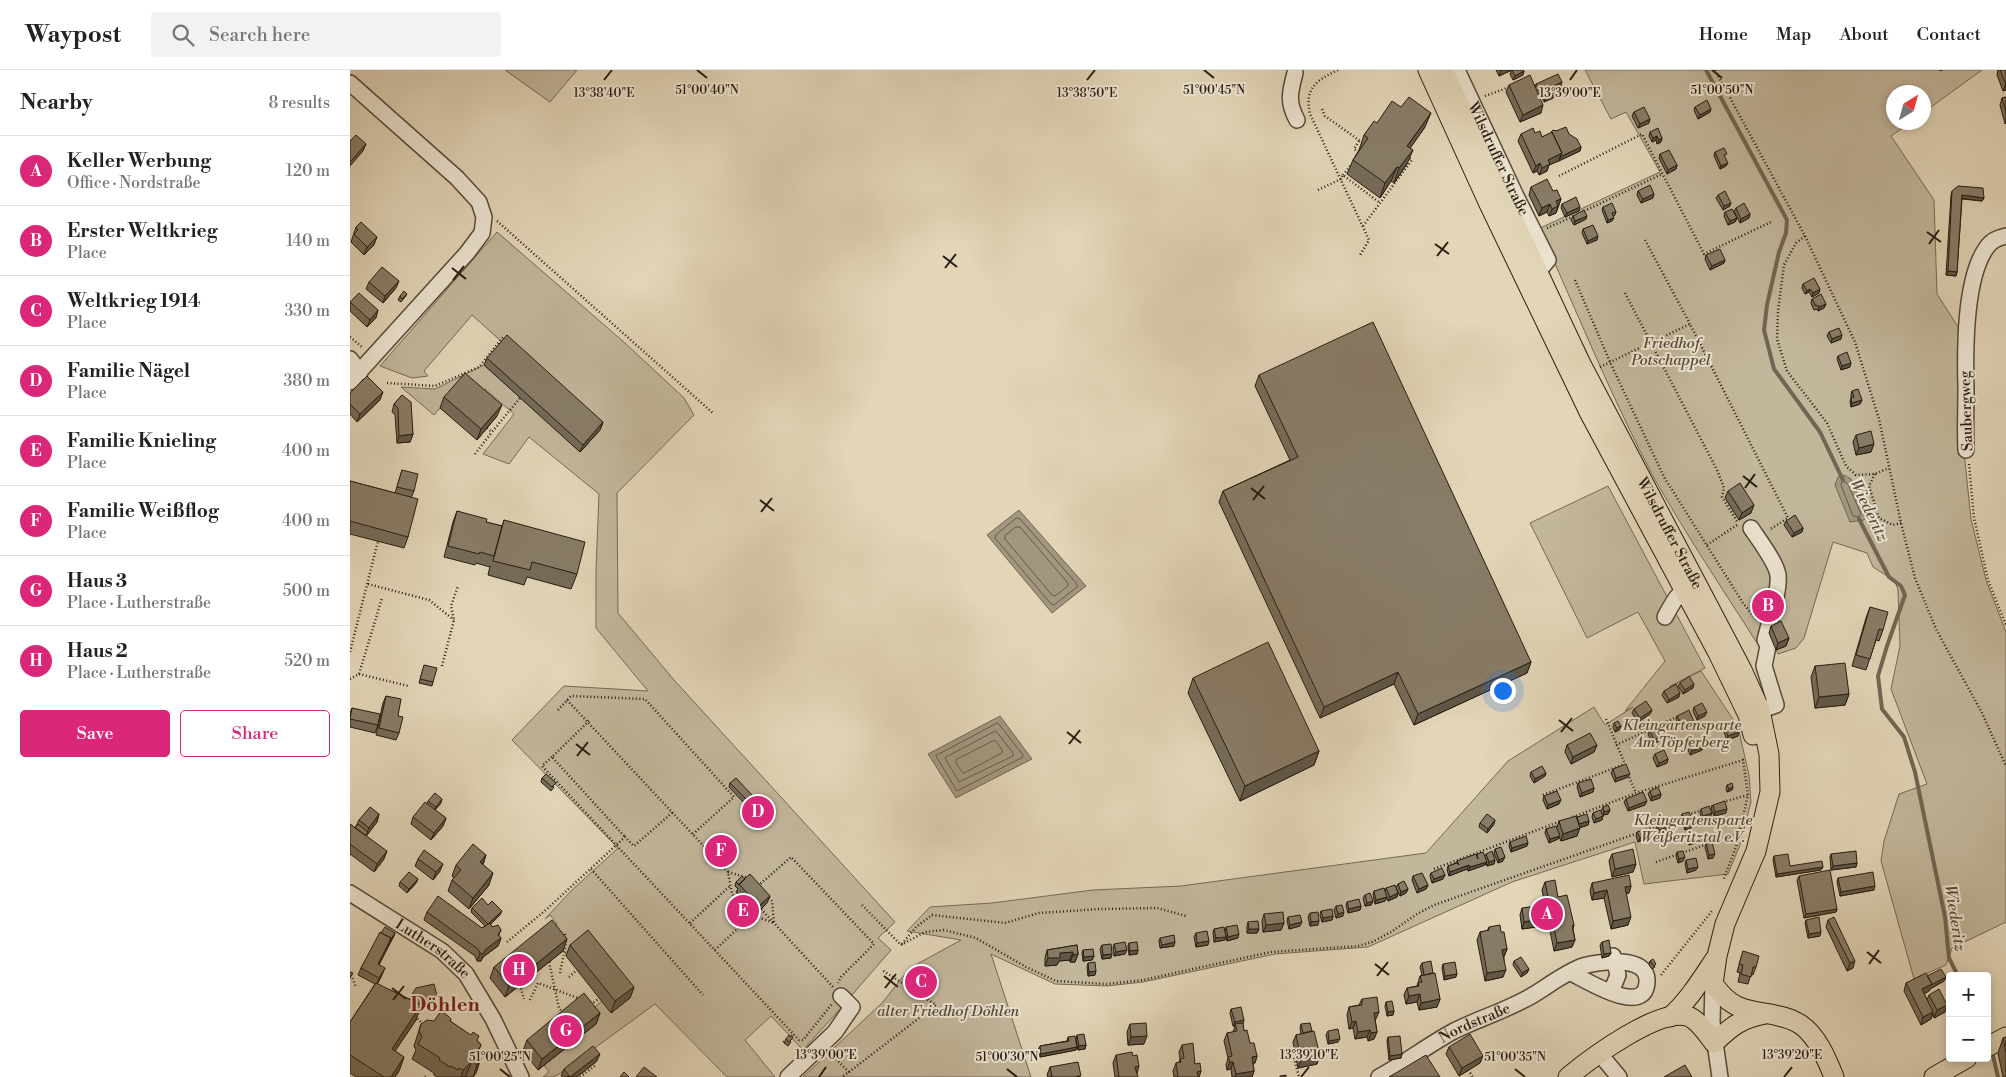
<!DOCTYPE html>
<meta charset="utf-8">
<style>
body{margin:0;font-family:"Libre Bodoni",serif;background:#f2f2f2;color:#222}
.controls{position:absolute;right:15px;bottom:15px;display:grid;overflow:hidden;border-radius:5px;box-shadow:0 2px 8px #0003}
.controls button{width:45px;height:45px;display:grid;place-items:center;padding:0;border:0;border-bottom:1px solid #e0e0e0;background:#fff;color:#222;font:25px sans-serif}
.compass{position:absolute;left:1536px;top:15px;width:45px;height:45px;border-radius:50%;background:#fff;box-shadow:0 2px 8px #0003;rotate:37deg}
.you{position:absolute;left:1152px;top:620px;width:18px;height:18px;margin:-12px;border:4px solid #fff;border-radius:50%;background:#1a73e8;box-shadow:0 0 0 8px #1a73e833}
.badge{display:grid;place-items:center;width:32px;height:32px;border-radius:50%;background:#db2777;color:#fff;font-size:16px;font-weight:700}
.pin{position:absolute;translate:-50% -50%;border:2px solid #fff;box-shadow:0 1px 5px #0006}
.list{margin:0;padding:0;list-style:none}
h2{display:flex;justify-content:space-between;align-items:center;height:65px;margin:0;padding:0 20px;font-size:21px}
h2 small{font-size:16px;font-weight:400;color:#767676}
.list li{display:grid;grid-template-columns:32px 1fr auto;gap:15px;align-items:center;box-sizing:border-box;height:70px;padding:0 20px;border-top:1px solid #e0e0e0}
.list b{display:block;font-size:19px;white-space:nowrap}
.list p{margin:0;font-size:16px;white-space:nowrap;color:#767676}
.list em{font-size:16px;font-style:normal;color:#767676}
.actions{display:flex;gap:10px;padding:15px 20px}
.actions a{flex:1;padding:11px 0;border:1px solid #db2777;border-radius:5px;text-align:center;font-size:18px;color:#db2777}
.actions .main{background:#db2777;color:#fff}
.icon{flex:none;width:28px;height:28px;fill:none;stroke:currentColor;stroke-width:2;stroke-linecap:round;stroke-linejoin:round}
.map{position:relative;flex:none;width:1656px;height:1007px;overflow:hidden}
header{display:flex;align-items:center;gap:30px;box-sizing:border-box;height:70px;padding:0 25px;background:#fff;border-bottom:1px solid #e0e0e0}
header strong{font-size:24px}
nav{display:flex;gap:28px;margin-inline-start:auto;font-size:18px}
.search{width:350px;height:45px;background:#f2f2f2;display:flex;align-items:center;gap:12px;box-sizing:border-box;padding:0 18px;border-radius:5px;color:#767676;font-size:19px}
main{display:flex}
aside{flex:1;background:#fff}
.map>svg:first-child{display:block}
.green{fill:#c2b69b;stroke:#746956}
.water{fill:#a2967f;stroke:#716553}
.lines{fill:none;stroke-linecap:round;stroke-linejoin:round}
.shore{stroke:#645948;stroke-width:1}
.stream{stroke:#716553;stroke-width:4}
.minor-casing{stroke:#564a3a;stroke-width:18}
.major-casing{stroke:#271c10;stroke-width:21}
.path{stroke:#271c10;stroke-width:2.5;stroke-dasharray:1 2.5;stroke-linecap:butt}
.minor{stroke:#ece4d1;stroke-width:15}
.major{stroke:#e2d5b8;stroke-width:19}
.wall{fill:#756b59;stroke:#271c10}
.shaded-wall{fill:#5f5748;stroke:#271c10}
.building{fill:#887c67;stroke:#271c10}
.ticks{fill:none;stroke:#271c10;stroke-width:2}
.labels{text-anchor:middle;stroke-width:4;stroke-linejoin:round;paint-order:stroke}
.street-label{font-size:15px;fill:#271c10;stroke:#ece4d1}
.park-label{font-size:15px;font-style:italic;fill:#564a3a;stroke:#ece4d1}
.water-label{font-size:16px;font-style:italic;fill:#584d3c;stroke:#ece4d1}
.district-label{font-size:20px;font-weight:bold;fill:#7a1f14;stroke:#ece4d1}
.ticks-label{font-size:12px;text-anchor:middle;fill:#271c10;stroke:#ece4d1;stroke-width:4;stroke-linejoin:round;paint-order:stroke}
</style>
<header>
<strong>Waypost</strong>
<div class="search"><svg class="icon" aria-label="search" viewBox="0 0 24 24"><circle cx="10" cy="10" r="6"/><path d="M15 15l6 6"/></svg>Search here</div>
<nav><a>Home</a><a>Map</a><a>About</a><a>Contact</a></nav>
</header>
<main>
<aside>
<h2>Nearby<small>8 results</small></h2>
<ul class="list">
<li><span class="badge">A</span><div><b>Keller Werbung</b><p>Office · Nordstraße</p></div><em>120 m</em></li>
<li><span class="badge">B</span><div><b>Erster Weltkrieg</b><p>Place</p></div><em>140 m</em></li>
<li><span class="badge">C</span><div><b>Weltkrieg 1914</b><p>Place</p></div><em>330 m</em></li>
<li><span class="badge">D</span><div><b>Familie Nägel</b><p>Place</p></div><em>380 m</em></li>
<li><span class="badge">E</span><div><b>Familie Knieling</b><p>Place</p></div><em>400 m</em></li>
<li><span class="badge">F</span><div><b>Familie Weißflog</b><p>Place</p></div><em>400 m</em></li>
<li><span class="badge">G</span><div><b>Haus 3</b><p>Place · Lutherstraße</p></div><em>500 m</em></li>
<li><span class="badge">H</span><div><b>Haus 2</b><p>Place · Lutherstraße</p></div><em>520 m</em></li>
</ul>
<div class="actions"><a class="main">Save</a><a>Share</a></div>
</aside>
<div class="map">
<svg width="1656" height="1007" viewBox="0 0 1656 1007">
<rect width="100%" height="100%" fill="#e2d5b8"/>
<filter id="stains"><feTurbulence type="fractalNoise" baseFrequency=".004" numOctaves="4"/><feColorMatrix values="0 0 0 0 .2 0 0 0 0 .09 0 0 0 0 .02 0 0 0 .5 -.17"/></filter>
<radialGradient id="worn" r=".72"><stop offset=".6" stop-color="#630" stop-opacity="0"/><stop offset="1" stop-color="#630" stop-opacity=".3"/></radialGradient>
<!-- green -->
<path class="green" d="M155,0H227L200,32Z
M1235,0H1632L1574,42V22H1544V52L1560,53L1541,66L1584,130L1587,224L1610,260L1612,363L1621,449L1636,510L1656,562V852L1602,878L1596,895L1564,909L1531,791L1534,771L1549,724L1577,714L1541,619L1550,576L1548,520L1545,511L1523,497L1517,483L1483,472L1454,568L1446,578L1428,584L1421,568L1407,573C1372,518 1335,463 1303,406C1267,338 1237,266 1206,196L1201,182L1186,160L1310,102L1276,42L1261,49Z
M147,162L275,273L334,328L344,345L267,423L268,543L324,610L545,852L528,868L541,880L502,925L495,921L487,930L491,938L453,980L421,946L395,970L425,1007H377L305,934L209,1004L203,1007H193L199,1002L194,995L246,954L245,937L252,931L261,942L198,861L207,854L200,845L195,849L221,821L268,778L162,670L214,616L298,621L246,558V500L249,424L179,367L159,394L133,384L164,344L135,319L127,328L111,314L84,345L51,317L85,319L134,295L230,382L250,360L122,245L74,301L78,306L62,308L30,296Z
M1258,416L1355,598L1319,617L1351,601L1388,657L1399,705L1401,732L1390,775L1378,804L1294,814L1285,772L1162,812L1018,877L925,884L793,912L757,916L705,914L641,884L681,1007H453L532,933L560,898L611,870L557,861L580,837L642,833L743,820L831,816L1076,783L1158,691L1244,637L1255,655L1283,637L1275,641L1315,591L1288,542L1237,568L1180,453Z"/>
<!-- water -->
<path class="water" d="M1494,405L1501,409L1517,447L1514,450L1500,452L1485,415L1488,407Z
M669,440L736,516L702,543L637,465Z
M650,646L682,689L606,728L578,684Z"/>
<g class="lines">
<!-- shore -->
<path class="shore" d="M1493,411L1498,414L1511,444L1509,447L1503,446L1491,415Z
M667,448L670,449L727,514V517L704,535L701,534L645,468L646,465Z
M666,457H670L718,513V516L705,526L702,525L655,469V466Z
M648,653L673,685V687L607,721L586,686Z
M646,661L663,683V686L609,712L595,688Z
M643,671H646L652,680V683L614,703L612,702L606,693V690Z"/>
<!-- stream -->
<path class="stream" d="M1356,0L1437,150L1436,163L1429,182L1417,235L1414,260L1424,299L1470,362L1493,410
M1509,449L1539,507L1551,516L1555,525L1537,576L1528,606L1532,639L1554,667L1565,702L1595,847L1599,888L1608,906
M1637,963L1638,964
M1643,986L1648,1007"/>
<!-- minor casing -->
<g class="minor-casing">
<g id="minor">
<path id="s1" d="M1107,0L1166,126L1198,190L1193,196L1177,202"/>
<path d="M945,3C940,22 937,32 947,50"/>
<path d="M0,13L107,108L129,132L134,147L132,163L117,183L0,312"/>
<path d="M0,289L10,302"/>
<path d="M1616,380C1615,360 1616,339 1616,319C1615,282 1614,208 1637,177C1642,170 1648,168 1656,166"/>
<path d="M1315,547C1323,532 1328,522 1342,514"/>
<path d="M1401,644L1426,635L1414,596L1418,576L1415,570C1419,553 1430,521 1428,505C1426,492 1409,470 1401,458"/>
<path id="s2" d="M0,823L92,881L116,904L143,949L171,1007"/>
<path d="M1363,914L1362,952L1370,1007"/>
<path d="M1261,922L1268,905L1263,886"/>
<path d="M1249,983L1269,1007"/>
<path d="M438,1007L485,962L502,937L491,926"/>
<path id="s3" d="M1029,1007C1055,993 1078,975 1104,961C1130,948 1158,940 1183,925C1198,916 1216,902 1233,896C1248,892 1299,884 1297,912C1295,948 1236,910 1221,903"/>
</g>
</g>
<!-- major casing -->
<g class="major-casing">
<g id="major">
<path d="M1078,0L1139,134L1239,342L1368,583L1398,645L1403,665"/>
<path id="s4" d="M1093,0L1231,294L1392,600L1410,640L1419,684L1420,722L1406,781L1375,854L1367,886L1363,914C1368,920 1373,927 1379,931C1396,945 1428,941 1448,953C1466,963 1477,989 1484,1007"/>
<path d="M1320,947C1339,930 1351,910 1365,889"/>
<path d="M1637,977L1656,967"/>
<path d="M1218,1007C1241,988 1307,939 1337,946C1348,949 1357,964 1364,973C1382,956 1390,949 1415,944"/>
<path d="M1584,1007L1617,988"/>
</g>
</g>
<!-- path -->
<path class="path" d="M988,0C967,10 954,18 960,44L1019,170L1010,185
M1365,0L1455,166L1505,272L1529,349L1551,453L1565,508L1586,559L1632,643L1656,696
M1591,0V1
M1135,26L1160,17
M972,39L975,46L1013,73
M1009,71L1004,79L1009,83
M993,105L1002,94
M1209,106L1292,64L1354,184L1423,151
M968,120L991,109L993,105L1030,133
M1234,141L1312,104
M147,151L364,344
M1013,156L1062,90L1059,88
M1197,158L1224,146
M1455,166L1446,173L1434,195L1428,241L1427,269L1437,301L1477,353L1496,396L1506,405L1525,404L1539,398
M1295,170L1340,254
M1225,210L1260,292L1314,407L1393,533L1406,549
M1275,223L1367,400L1374,418L1372,427L1388,453
M0,267L12,277
M1250,297L1340,254L1438,448L1419,460
M37,313L85,316L129,297L154,266
M137,358L142,362L170,328
M125,384L142,362
M1619,394L1624,448L1638,510L1656,555
M1525,404L1519,416L1529,448L1543,455L1551,453
M1357,475L1387,455
M18,514L79,530L104,550
M0,582L28,471
M92,596L104,550L101,536L108,516
M9,604L58,616
M0,609L9,604L32,528
M217,630L378,802L382,824L402,845L424,853L422,831L418,827
M208,640L221,626L295,629L384,727L343,764
M1256,649L1275,694
M239,651L202,687L275,767
M1266,675L1329,646
M202,687L192,696L449,970H453L482,934
M1278,704L1286,723
M1193,725L1275,694
M1373,732L1398,725
M1338,745L1363,736
M1223,747L1286,723L1393,690L1398,725L1386,777L1373,811
M1314,753L1333,747
M1293,761L1309,755
M1306,792L1389,763
M241,799L353,925
M1084,799L1211,751
M378,802L398,808
M408,816L441,787L524,874L491,907L488,913
M512,835L551,875
M411,839L483,917
M340,853L381,815
M157,872L197,839L275,767L284,776L323,742
M552,874L566,857L582,845L655,853L689,843L749,839L807,838L836,846
M551,875L575,862L594,860L626,868L676,897L706,911L757,914L793,910L921,882L1008,876L1022,872L1041,862L1067,844L1084,835L1288,763
M365,880L402,845
M199,892L209,938L213,943
M210,903C212,890 217,877 215,864
M1,905L6,917
M1311,905L1362,841
M219,907L227,900
M170,915L174,929
M180,930L188,913L230,929
M240,932H244L250,928
M70,934L72,937L66,947L72,953
M433,972L443,965
M481,984L499,1002L492,1007
M944,988L949,1007
M1118,1000L1123,1007
M499,1002L586,935L532,900
M75,1007L76,1006
M230,1007L246,995"/>
<!-- minor -->
<use href="#minor" class="minor"/>
<!-- major -->
<use href="#major" class="major"/>
</g>
<!-- wall -->
<path class="wall" d="M1146,0H1173L1174,1L1173,5L1163,10L1160,4L1162,0L1149,6Z
M1648,0H1656V20L1653,21L1647,5Z
M1186,14L1211,16L1202,19L1205,24L1203,28L1194,32L1191,25L1189,26L1191,43L1170,52L1156,22L1159,15L1185,17Z
M1656,27V53L1655,54L1650,35L1652,28Z
M1345,37L1361,39L1360,42L1348,49L1344,40Z
M1284,42L1299,53L1288,58L1282,46Z
M1027,53L1075,57L1060,78L1057,94L1044,113L1041,111L1030,128L997,104L1003,90L1009,80L1014,65Z
M1206,61L1219,64L1231,77L1230,81L1199,95L1197,101L1189,105L1187,101L1183,103L1168,71L1171,64L1192,67Z
M1300,62L1312,68L1311,72L1307,74L1306,70L1302,72L1299,66Z
M1365,82L1375,88L1376,96L1370,99L1364,86Z
M1310,84L1327,95L1326,99L1317,104L1309,88Z
M1181,117L1203,121L1211,129L1206,143L1199,146L1197,142L1189,146L1179,125Z
M1288,121L1303,128L1291,133L1287,125Z
M1602,121L1634,128L1632,131L1612,129L1607,202L1606,206L1596,205L1601,125Z
M1368,125L1380,136L1373,140L1366,128Z
M1212,134L1229,141L1215,147L1211,138Z
M1253,137L1266,142L1265,145L1263,146L1262,151L1257,153L1252,140Z
M1386,138L1400,144L1399,148L1390,153L1384,141Z
M1375,142L1387,148L1385,152L1378,155L1374,146Z
M1223,146L1236,149L1224,155L1221,150Z
M6,157L24,175L14,185L1,172Z
M1233,159L1247,170L1237,174L1232,163Z
M1356,185L1375,190L1374,193L1360,200L1355,189Z
M19,212L46,218L33,233L16,219Z
M1453,214L1469,223L1462,227L1459,222L1455,224L1452,218Z
M57,224L55,227L51,232L48,230L50,226Z
M1462,229L1476,234L1474,238L1468,241L1467,239L1464,240L1461,233Z
M0,232L26,248L17,257L0,241Z
M1479,262L1491,269L1481,273L1477,266Z
M1488,286L1500,297L1491,300L1487,289Z
M137,288L253,352L250,360L230,382L134,295Z
M909,305L1181,592L1177,603L1064,655L1044,614L970,648L869,432L873,421L940,390L905,316Z
M1502,321L1512,330L1510,334L1501,337L1500,332L1501,328V325Z
M0,323L30,330L7,352L0,344Z
M52,325L63,364L60,372L47,373L45,345L42,342L44,334Z
M94,327L147,346L127,370L90,338Z
M1506,365L1521,382L1506,385L1503,372Z
M52,400L64,421L61,428L58,467L54,478L0,464V411L45,423Z
M1378,421L1401,443L1389,450L1375,428Z
M107,441L136,452L152,456L154,450L227,504L221,519L177,507L174,515L138,505L140,496V497L126,493L125,495L94,487L103,452Z
M1436,451L1453,458L1452,462L1442,467L1434,455Z
M1520,537L1533,560L1529,571L1526,570L1516,600L1502,596L1516,548Z
M1421,556L1439,568L1436,576L1426,580L1419,563Z
M1465,596L1499,624L1495,635L1465,638L1461,607Z
M73,599L83,612L82,616L69,613Z
M843,608L969,681L964,695L890,731L838,623Z
M1330,613L1343,618L1333,624L1328,616Z
M1314,621L1329,627L1317,633L1312,625Z
M36,626L48,646L49,663L46,670L26,665L33,633Z
M1344,637L1355,646L1347,650L1343,641Z
M2,638L28,655L25,663L0,657V643Z
M1284,639L1302,640L1300,644L1288,652L1282,643Z
M1327,646L1343,655L1331,661L1326,649Z
M1264,653L1271,656L1269,660L1265,662L1263,657Z
M1375,658L1388,666L1377,670L1374,662Z
M1300,661L1312,670L1302,674L1298,664Z
M1339,674L1353,677L1352,680L1340,685L1337,677Z
M1217,675H1247L1244,682L1221,694L1215,682Z
M1305,684L1318,689L1317,693L1307,697L1303,688Z
M1263,699L1278,707L1265,712L1261,703Z
M1181,702L1196,703L1195,706L1184,713L1180,706Z
M192,708L204,717L201,721L191,712Z
M380,713L401,729L395,734L379,717Z
M1228,713L1244,718L1243,722L1230,727L1227,717Z
M1377,715L1383,717L1382,720L1377,722L1376,719Z
M1300,721L1311,724L1310,728L1301,731L1298,724Z
M1194,726L1209,734L1197,739L1193,730Z
M1276,729L1295,735L1278,741L1274,732Z
M78,731L91,733L85,740L96,748L93,756L81,770L61,754L63,747L77,734Z
M1363,735L1376,743L1364,746L1361,738Z
M1253,737L1260,740L1258,744L1253,745L1252,750L1244,753L1242,747L1243,743L1251,741Z
M1351,739L1362,743L1360,747L1352,750L1350,743Z
M29,744L27,752L16,766L34,789L24,802L0,784V754L5,758L9,750Z
M1332,744L1341,758L1335,760L1331,748Z
M1227,747L1239,751L1238,755L1229,758L1227,766L1211,771L1209,767L1208,769L1199,773L1195,763L1196,759L1207,757L1209,751L1226,748Z
M1130,753L1144,754L1137,763L1129,757Z
M1307,755L1317,761L1308,764L1306,758Z
M1287,762L1296,768L1288,772L1286,766Z
M1339,767L1348,772L1339,775L1338,771Z
M1160,772L1177,776L1161,782L1159,776Z
M1356,773L1363,788L1358,789L1355,777Z
M1145,779L1153,791L1148,793L1144,783Z
M1327,782L1333,791L1328,793L1326,786Z
M1127,784L1135,786L1136,784L1145,790L1144,794L1137,796L1136,793L1135,795L1118,801L1117,799L1099,806L1097,800L1098,796L1106,793L1107,791L1126,786Z
M1262,784L1286,794L1283,802L1262,807L1259,791Z
M1481,784L1507,793L1506,797L1481,800L1480,787Z
M136,785L133,795L139,815L119,839L98,821L102,810L104,808L102,806L106,795Z
M1424,786L1440,796L1473,797L1471,800L1426,807L1423,790Z
M68,789L90,801L83,810L65,796Z
M1336,790L1346,800L1337,803L1335,794Z
M1081,803L1093,809L1082,813L1080,806Z
M1063,806L1078,815L1076,819L1067,823L1062,810Z
M1449,806L1487,839L1486,842L1454,848L1447,810Z
M1488,808L1524,820L1490,826L1487,812Z
M68,809L66,813L57,823L49,816L50,812Z
M386,812L417,833L407,843L386,822L388,819L385,816Z
M1195,812L1208,827L1224,855L1223,859L1225,870L1222,877L1204,881L1192,820Z
M1242,813L1281,816L1279,823L1276,824L1278,855L1261,859L1254,828L1242,830L1240,821Z
M1048,814L1058,819L1056,823L1050,826L1046,818Z
M1036,818L1048,823L1047,827L1038,831L1036,825L1037,827L1035,831L1025,834L1023,825L1024,821L1035,822Z
M1015,825L1023,831L1021,835L1015,836L1013,828Z
M997,832L1011,836L1010,840L998,843L996,836Z
M138,835L150,845L140,854L151,868L148,876L133,887L131,891H127L125,886L74,850L77,842L132,858L135,856L121,842L122,838Z
M986,836L993,846L986,848L984,840Z
M1172,838L1193,856L1172,859L1170,845Z
M971,841L983,846L982,850L972,852L970,845Z
M960,843L968,855L960,856L958,847Z
M914,844L934,853L931,860L913,862L912,851Z
M938,847L950,856L939,859L937,851Z
M1456,850L1470,866L1458,868L1455,853Z
M1478,850L1503,898L1497,901L1476,857Z
M898,852L909,859L907,863H897V856Z
M876,857L888,868L877,871L875,862L876,867L875,870L864,872L863,863L864,859L875,861Z
M1139,857L1151,862L1157,879L1154,887L1153,907L1135,911L1127,870L1130,862L1137,861Z
M31,863H45L29,895L32,905L27,914L59,929L85,930L70,934L66,950L45,981L54,987L49,1001L45,1007H6L0,1003V952L25,914L8,905L11,898Z
M846,863L858,875L846,877L844,867Z
M810,868L824,876L810,878L809,871Z
M1252,872L1261,883L1259,886L1252,888L1250,875Z
M779,873L788,880L787,884L779,885L778,876Z
M764,874L775,884L764,886L763,878Z
M220,875L284,917L280,928L261,943L216,886Z
M727,875L728,884L725,892H720V890L709,891L707,895L695,896V888L697,880Z
M752,875L761,888L752,889L750,879Z
M733,880L744,886L742,890L733,891L732,883Z
M213,881L155,927L140,908L144,897Z
M1393,881L1406,897L1403,905L1401,904L1398,914L1388,912L1390,903L1387,902Z
M1164,891L1179,899L1177,903L1171,907L1163,895Z
M1300,891L1305,897L1302,899L1299,895Z
M738,893L745,905L738,906L737,897Z
M1072,893L1083,903L1090,929L1087,937L1069,940L1067,932L1056,934L1054,925L1057,918L1067,916L1070,906L1072,905L1070,897Z
M1093,894L1106,907L1094,910L1092,898Z
M1577,906L1596,907L1594,911L1580,919L1579,921L1574,924L1577,930L1579,925L1595,942L1584,948L1583,944L1581,949L1571,955L1554,921L1556,913Z
M1012,929L1026,949H1025L1027,962L1024,969L1018,971L1017,967L1005,969L1003,958L999,959L997,945L999,937L1009,935Z
M1036,932L1044,941L1043,945L1037,946L1035,936Z
M881,939L893,954L894,961L900,973L907,986L905,993H903L904,1001L902,1007H882L881,999L877,1000L876,995L878,988L874,971L877,963L883,962L885,956H883L880,943Z
M250,943L246,954L188,1000L173,981L177,970Z
M101,949L100,951L127,970L131,975L127,985L131,988L126,1003L123,1007H118L116,1006L115,1007H87L84,1005V1003L62,989L66,980L64,976L71,954Z
M780,954L794,974L778,975L777,962Z
M951,954L962,961L967,994L948,998L943,972L946,965L951,964L950,958Z
M978,961L988,972L978,974L976,965Z
M727,965L736,975L735,979L728,980L726,969Z
M718,967L727,977L726,980L690,987L688,980L690,976L717,971Z
M1038,967L1052,984L1051,988L1039,990L1037,971Z
M1656,967V1007H1653L1648,983L1653,968Z
M436,969L441,972L438,976L434,973Z
M832,975L845,994L851,1001L849,1007H824L823,1001L826,993L829,992L830,989L829,982Z
M1099,977L1133,986L1130,993L1109,1006L1096,984Z
M766,985L788,1007H765L763,993Z
M247,991L227,1007L211,1006L214,999Z
M700,997L730,1007H698L697,1005Z"/>
<!-- shaded-wall -->
<path class="shaded-wall" d="M1151,0H1162L1149,6Z
M1174,1L1173,5L1163,10L1165,6Z
M1212,12L1211,16L1200,21L1201,17Z
M1656,14V20L1653,21Z
M1205,24L1203,28L1194,32L1195,29Z
M1193,35L1191,43L1170,52L1173,45Z
M1361,39L1360,42L1348,49L1350,45Z
M1081,43L1075,57L1052,90L1057,76Z
M1300,49L1299,53L1288,58L1290,54Z
M1307,66L1306,70L1302,72L1303,68Z
M1312,68L1311,72L1307,74L1309,70Z
M16,74L13,81L0,96V92Z
M1231,77L1230,81L1209,91L1210,87Z
M1063,80L1057,94L1044,113L1049,98Z
M1212,83L1209,91L1199,95L1197,101L1189,105L1192,98L1198,90Z
M1190,93L1187,101L1183,103L1186,96Z
M1378,93L1376,96L1370,99L1371,96Z
M1327,95L1326,99L1317,104L1318,100Z
M1047,97L1041,111L1030,128L1035,113Z
M1304,124L1303,128L1291,133L1293,129Z
M1612,125L1634,128L1632,131L1610,128Z
M1211,129L1206,143L1199,146L1206,131Z
M1381,133L1380,136L1373,140L1374,136Z
M1200,134L1197,142L1189,146L1192,138Z
M1230,137L1229,141L1215,147L1217,143Z
M1400,144L1399,148L1390,153L1391,149Z
M1237,146L1236,149L1224,155L1225,151Z
M1264,148L1262,151L1257,153L1258,150Z
M1387,148L1385,152L1378,155L1380,151Z
M1248,166L1247,170L1237,174L1238,171Z
M27,167L24,175L14,185L17,177Z
M1375,190L1374,193L1360,200L1362,196Z
M1598,201L1607,202L1606,206L1596,205Z
M49,211L46,218L33,233L35,226Z
M1460,219L1459,222L1455,224L1457,221Z
M1470,219L1469,223L1462,227L1463,223Z
M1476,234L1474,238L1468,241L1469,237Z
M28,240L26,248L17,257L20,250Z
M1492,265L1491,269L1481,273L1482,269Z
M1501,293L1500,297L1491,300L1492,296Z
M33,322L30,330L7,352L10,344Z
M1512,330L1510,334L1501,337L1502,333Z
M152,335L147,346L127,370L131,359Z
M253,352L250,360L230,382L233,375Z
M63,364L60,372L47,373L49,366Z
M1524,374L1521,382L1506,385L1509,378Z
M1404,435L1401,443L1389,450L1392,443Z
M1453,458L1452,462L1442,467L1444,463Z
M1439,568L1436,576L1426,580L1428,573Z
M1181,592L1177,603L1064,655L1068,644Z
M1048,602L1044,614L970,648L974,637Z
M1344,614L1343,618L1333,624L1335,620Z
M1330,623L1329,627L1317,633L1319,630Z
M1499,624L1495,635L1465,638L1469,627Z
M1302,640L1300,644L1288,652L1290,648Z
M1357,642L1355,646L1347,650L1348,646Z
M1344,652L1343,655L1331,661L1333,657Z
M1271,656L1269,660L1265,662L1267,658Z
M1389,662L1388,666L1377,670L1378,666Z
M1313,666L1312,670L1302,674L1304,670Z
M1247,675L1244,682L1221,694L1223,687Z
M1353,677L1352,680L1340,685L1342,681Z
M969,681L964,695L890,731L895,716Z
M1318,689L1317,693L1307,697L1309,693Z
M1196,703L1195,706L1184,713L1185,709Z
M1280,704L1278,707L1265,712L1266,708Z
M1383,717L1382,720L1377,722L1379,719Z
M1244,718L1243,722L1230,727L1232,723Z
M1311,724L1310,728L1301,731L1302,727Z
M402,725L401,729L395,734L397,730Z
M92,729L91,733L84,741L86,737Z
M1211,730L1209,734L1197,739L1198,735Z
M1297,731L1295,735L1278,741L1279,738Z
M1377,739L1376,743L1364,746L1365,742Z
M1260,740L1258,744L1253,745L1254,742Z
M1362,743L1360,747L1352,750L1353,746Z
M29,744L27,752L12,772L19,758Z
M1253,746L1252,750L1244,753L1246,749Z
M96,748L93,756L81,770L84,763Z
M1145,750L1144,754L1137,763L1138,759Z
M1239,751L1238,755L1228,758L1229,754Z
M1343,754L1341,758L1335,760L1336,756Z
M1318,757L1317,761L1308,764L1309,760Z
M1230,758L1227,766L1211,771L1213,764Z
M1297,765L1296,768L1288,772L1290,768Z
M1210,766L1208,769L1199,773L1200,769Z
M1349,768L1348,772L1339,775L1341,771Z
M1178,773L1177,776L1161,782L1162,778Z
M37,781L34,789L24,802L27,794Z
M1365,784L1363,788L1358,789L1359,785Z
M136,785L132,796L130,792Z
M1155,787L1153,791L1148,793L1149,790Z
M1335,787L1333,791L1328,793L1329,789Z
M1145,790L1144,794L1137,796L1139,792Z
M1137,792L1135,795L1118,801L1120,797Z
M1507,793L1506,797L1481,800L1483,796Z
M93,794L90,801L83,810L86,802Z
M1286,794L1283,802L1262,807L1265,799Z
M1119,795L1117,799L1099,806L1100,802Z
M1348,797L1346,800L1337,803L1338,799Z
M1473,797L1471,800L1426,807L1427,804Z
M143,803L139,815L119,839L123,828Z
M1095,805L1093,809L1082,813L1084,809Z
M68,809L66,813L57,823L59,819Z
M1078,815L1076,819L1067,823L1069,819Z
M1281,816L1279,823L1272,824L1275,817Z
M1525,816L1524,820L1490,826L1491,822Z
M1058,819L1056,823L1050,826L1051,822Z
M1257,820L1254,828L1242,830L1244,823Z
M1048,823L1047,827L1038,831L1040,827Z
M420,826L417,833L407,843L409,836Z
M1037,827L1035,831L1025,834L1026,830Z
M1023,831L1021,835L1015,836L1017,833Z
M1011,836L1010,840L998,843L999,839Z
M1487,839L1486,842L1454,848L1456,844Z
M152,841L150,845L137,858L138,854Z
M994,842L993,846L986,848L988,844Z
M983,846L982,850L972,852L973,848Z
M1281,847L1278,855L1261,859L1263,851Z
M1196,848L1193,856L1172,859L1174,852Z
M969,851L968,855L960,856L961,852Z
M952,852L950,856L939,859L940,855Z
M934,853L931,860L913,862L916,855Z
M899,859H909L907,863H897Z
M151,860L148,867L151,868L148,876L133,887L131,891H127L130,883L136,879L148,865Z
M1471,862L1470,866L1458,868L1459,864Z
M45,863L44,866L25,902L28,894Z
M889,864L888,868L877,871L878,867Z
M876,867L875,870L864,872L866,868Z
M217,869L213,881L155,927L159,916Z
M1225,870L1222,877L1204,881L1207,873Z
M859,871L858,875L846,877L847,873Z
M825,872L824,876L810,878L812,875Z
M1157,879L1154,886L1150,887L1152,880Z
M777,880L775,884L764,886L766,882Z
M788,880L787,884L779,885L780,881Z
M723,882L720,890L709,891L707,895L695,896L698,888L710,883Z
M1261,883L1259,886L1252,888L1254,884Z
M728,884L725,892H720L723,885Z
M762,884L761,888L752,889L753,885Z
M744,886L742,890L733,891L734,887Z
M1505,891L1503,898L1497,901L1500,893Z
M35,898L32,905L27,915L29,908Z
M1179,899L1177,903L1171,907L1172,903Z
M1156,900L1153,907L1135,911L1137,903Z
M746,901L745,905L738,906L739,902Z
M1107,904L1106,907L1094,910L1095,906Z
M1596,907L1594,911L1580,919L1579,921L1569,927L1572,919Z
M284,917L280,928L261,943L265,931Z
M1070,924L1067,932L1056,934L1059,926Z
M87,926L85,930L70,934L64,945L72,930Z
M1090,929L1087,937L1069,940L1071,933Z
M71,935L66,950L37,993L42,979Z
M1597,935L1595,942L1584,948L1587,940Z
M1044,941L1043,945L1037,946L1038,942Z
M1029,942L1026,949L1021,950L1024,943Z
M1583,942L1581,949L1571,955L1573,947Z
M250,943L246,954L188,1000L192,989Z
M894,950L893,954L883,956L885,952Z
M1006,951L1003,958L999,959L1002,952Z
M1020,960L1017,967L1005,969L1008,962Z
M1027,962L1024,969L1018,971L1021,963Z
M797,966L794,974L778,975L781,967Z
M990,969L988,972L978,974L979,971Z
M736,975L735,979L728,980L729,976Z
M727,977L726,980L690,987L691,984Z
M250,984L247,991L227,1007H220Z
M1052,984L1051,988L1039,990L1040,986Z
M907,986L905,993L899,994L902,987Z
M970,986L967,994L948,998L951,990Z
M1133,986L1130,993L1109,1006L1112,998Z
M54,987L49,1001L45,1007H41Z
M131,988L126,1003L123,1007L127,995Z
M122,991L116,1006L115,1007H111L113,1000Z
M880,992H883L881,999L877,1000Z
M789,996L787,1004L785,997Z
M851,1001L849,1007H845L847,1002Z
M904,1001L902,1007H885L886,1004Z"/>
<!-- building -->
<path class="building" d="M1162,0H1173L1174,1L1165,6Z
M1650,0H1656V14Z
M1208,4L1212,12L1201,17L1205,24L1195,29L1192,21L1190,22L1186,14Z
M1180,5L1193,35L1173,45L1159,15Z
M1059,27L1081,43L1057,76L1063,80L1049,98L1047,97L1035,113L1003,90L1018,68L1014,65L1024,51L1027,53L1042,31L1051,37Z
M1656,27V40L1652,28Z
M1357,30L1361,39L1350,45L1345,37Z
M1294,37L1300,49L1290,54L1284,42Z
M1216,57L1219,64L1227,69L1231,77L1210,87L1212,83L1202,62H1201L1203,60L1206,61Z
M1183,58L1185,63L1190,61L1192,67L1202,62L1212,83L1198,90L1200,94L1192,98L1190,93L1186,96L1171,64Z
M1308,58L1312,68L1309,70L1307,66L1303,68L1300,62Z
M6,65L16,74L0,92V71Z
M1374,78L1377,84L1374,85L1378,93L1371,96L1365,82Z
M1319,80L1327,95L1318,100L1310,84Z
M1197,109L1203,121L1207,120L1211,129L1206,131L1208,136L1202,139L1200,134L1192,138L1181,117Z
M1300,115L1304,124L1293,129L1288,121Z
M1608,116L1633,118L1634,128L1612,125L1607,202L1598,201L1602,121Z
M1375,121L1381,133L1374,136L1368,125Z
M1226,127L1230,137L1217,143L1212,134Z
M1262,133L1266,142L1262,143L1264,148L1258,150L1253,137Z
M1394,133L1400,144L1391,149L1386,138Z
M1382,139L1387,148L1380,151L1375,142Z
M1234,140L1237,146L1225,151L1223,146Z
M11,152L27,167L17,177L4,164L8,160L6,157Z
M1243,155L1248,166L1238,171L1233,159Z
M1370,179L1375,190L1362,196L1356,185Z
M32,197L49,211L35,226L19,212Z
M1464,208L1470,219L1463,223L1460,219L1457,221L1453,214Z
M54,221L57,224L52,229L50,226Z
M9,223L28,240L20,250L0,232Z
M1471,224L1476,234L1469,237L1468,235L1466,236L1462,229Z
M1023,252L1181,592L1068,644L1048,602L974,637L873,421L948,387L909,305Z
M1489,258L1492,265L1482,269L1479,262Z
M157,265L253,352L233,375L137,288Z
M1497,282L1501,293L1492,296L1488,286Z
M115,303L152,335L131,359L94,327Z
M17,306L33,322L10,344L0,334V323Z
M1508,319L1512,330L1502,333L1501,328L1504,327L1502,321Z
M52,325L61,332L63,364L49,366L48,338L44,334Z
M1521,361L1524,374L1509,378L1506,365Z
M52,400L68,404L64,421L47,417Z
M0,411L68,429L58,467L0,451Z
M1390,413L1404,435L1392,443L1378,421Z
M107,441L137,449L136,452L152,456L144,486L130,482L129,484L98,476Z
M1445,445L1453,458L1444,463L1436,451Z
M154,450L235,472L227,504L182,492L180,500L143,491Z
M1520,537L1538,542L1533,560L1529,559L1520,589L1506,585Z
M1431,551L1439,568L1428,573L1421,556Z
M918,572L969,681L895,716L843,608Z
M1495,593L1499,624L1469,627L1465,596Z
M74,595L87,598L83,612L70,609Z
M1339,606L1344,614L1335,620L1330,613Z
M1326,614L1330,623L1319,630L1314,621Z
M36,626L51,629L48,646L53,647L49,663L29,658Z
M1296,631L1302,640L1290,648L1284,639Z
M1352,633L1357,642L1348,646L1344,637Z
M2,638L30,644L28,655L0,649Z
M1339,640L1344,652L1333,657L1327,646Z
M1268,651L1271,656L1267,658L1264,653Z
M1386,654L1389,662L1378,666L1375,658Z
M1309,657L1313,666L1304,670L1300,661Z
M1240,663L1247,675L1223,687L1217,675Z
M1350,669L1353,677L1342,681L1339,674Z
M1314,680L1318,689L1309,693L1305,684Z
M1276,694L1280,704L1266,708L1263,699Z
M1192,696L1196,703L1185,709L1181,702Z
M196,704L206,713L202,717L192,708Z
M386,708L402,725L397,730L380,713Z
M1241,709L1244,718L1232,723L1228,713Z
M1382,713L1383,717L1379,719L1377,715Z
M1308,717L1311,724L1302,727L1300,721Z
M1207,721L1211,730L1198,735L1194,726Z
M1293,722L1297,731L1279,738L1276,729Z
M85,723L92,729L86,737L78,731Z
M1375,731L1377,739L1365,742L1363,735Z
M75,732L96,748L84,763L63,747Z
M1258,735L1260,740L1254,742L1253,737Z
M1359,736L1362,743L1353,746L1351,739Z
M20,737L29,744L19,758L9,750Z
M1250,740L1253,746L1246,749L1243,743Z
M1339,742L1343,754L1336,756L1332,744Z
M1137,744L1145,750L1138,759L1130,753Z
M1237,744L1239,751L1229,754L1227,747Z
M1226,746L1230,758L1213,764L1209,751Z
M1316,751L1318,757L1309,760L1307,755Z
M0,754L37,781L27,794L0,774Z
M8,754L18,762L15,765L5,758Z
M1206,756L1210,766L1200,769L1196,759Z
M1295,759L1297,765L1290,768L1287,762Z
M1348,764L1349,768L1341,771L1339,767Z
M1176,766L1178,773L1162,778L1160,772Z
M1362,772L1365,784L1359,785L1356,773Z
M123,774L136,785L130,792L143,803L123,828L102,810L111,800L106,795Z
M1151,777L1155,787L1149,790L1145,779Z
M1283,779L1286,794L1265,799L1262,784Z
M74,780L93,794L86,802L68,789Z
M1142,781L1145,790L1139,792L1136,784Z
M1333,781L1335,787L1329,789L1327,782Z
M1506,781L1507,793L1483,796L1481,784Z
M1133,782L1137,792L1120,797L1119,795L1100,802L1098,796L1107,793L1109,795L1107,791L1126,784L1128,789L1127,784Z
M1438,784L1440,796L1472,791L1473,797L1427,804L1424,786Z
M1346,788L1348,797L1338,799L1336,790Z
M1092,798L1095,805L1084,809L1081,803Z
M1480,800L1487,839L1456,844L1449,806Z
M59,802L68,809L59,819L50,812Z
M1523,802L1525,816L1491,822L1488,808Z
M1072,803L1078,815L1069,819L1063,806Z
M400,804L420,826L409,836L389,814Z
M1279,805L1281,816L1275,817L1281,847L1263,851L1257,820L1244,823L1242,813Z
M392,806L395,809L389,815L386,812Z
M1205,810L1208,827L1217,825L1224,855L1222,856L1225,870L1207,873L1195,812Z
M1054,811L1058,819L1051,822L1048,814Z
M1045,815L1048,823L1040,827L1036,818Z
M1034,818L1037,827L1026,830L1024,821Z
M1020,823L1023,831L1017,833L1015,825Z
M88,826L132,858L140,853L142,857L148,855L151,860L148,865L151,868L136,879L133,884L130,883L128,879L77,842Z
M132,828L138,835L142,831L152,841L138,854L122,838Z
M1009,829L1011,836L999,839L997,832Z
M992,835L994,842L988,844L986,836Z
M1194,835L1196,848L1174,852L1172,838Z
M982,839L983,846L973,848L971,841Z
M933,842L934,853L916,855L914,844Z
M968,842L969,851L961,852L960,843Z
M950,845L952,852L940,855L938,847Z
M1469,847L1471,862L1459,864L1456,850Z
M1484,847L1505,891L1500,893L1478,850Z
M202,850L217,869L159,916L144,897Z
M908,851L909,859H899L898,852Z
M887,855L889,864L878,867L876,857Z
M1150,855L1151,862H1154L1157,879L1152,880L1156,900L1137,903L1130,862L1139,860V857Z
M35,857L45,863L40,870L41,868L31,863Z
M874,857L876,867L866,868L864,859Z
M238,860L284,917L265,931L220,875Z
M857,861L859,871L847,873L846,863Z
M30,862L41,868L28,894L35,898L29,908L11,898Z
M824,865L825,872L812,875L810,868Z
M1259,870L1261,883L1254,884L1252,872Z
M775,872L777,880L766,882L764,874Z
M787,872L788,880L780,881L779,873Z
M761,874L762,884L753,885L752,875Z
M727,875L728,884L723,885V882L710,883V888H698L697,880Z
M743,879L744,886L734,887L733,880Z
M1393,881L1409,886L1406,897H1403L1401,907L1391,904L1393,895L1389,894Z
M1171,887L1179,899L1172,903L1164,891Z
M1303,889L1306,894L1304,896L1300,891Z
M1081,891L1083,903L1074,905L1072,893Z
M745,892L746,901L739,902L738,893Z
M1105,892L1107,904L1095,906L1093,894Z
M1591,899L1596,907L1581,915L1582,914L1577,906Z
M0,902L3,903L0,908Z
M1085,903L1090,929L1071,933L1070,924L1059,926L1057,918L1069,916L1068,913L1072,912L1070,906Z
M1576,903L1582,914L1572,919L1583,942L1573,947L1556,913Z
M26,913L71,935L42,979L54,987L41,1007H34L0,985V952Z
M84,914L87,926L72,930L69,934L59,929L66,918Z
M1589,919L1597,935L1587,940L1579,925Z
M234,923L250,943L192,989L177,970Z
M1027,927L1029,942L1024,943L1027,962L1021,963L1020,960L1008,962L1006,951L1002,952L999,937L1012,935V929Z
M1042,931L1044,941L1038,942L1036,932Z
M891,937L894,950L885,952L881,939Z
M91,941L98,946L101,949L100,951L121,965L123,962L129,966L127,970L131,975L126,984L131,988L127,995L122,991L113,1000L109,998L108,1000L101,996L100,997L89,990L90,988L68,974L72,967L69,961L71,954L77,950L84,951Z
M796,953L797,966L781,967L780,954Z
M893,953L894,961L897,960L900,973H904L907,986L902,987L904,1001L886,1004L883,992H880L878,987L882,986L877,963L887,961L885,954Z
M960,953L962,961L953,963L951,954Z
M988,959L990,969L979,971L978,961Z
M964,961L970,986L951,990L946,965Z
M734,964L736,975L729,976L727,965Z
M1120,964L1133,986L1112,998L1099,977Z
M439,965L443,968L439,972L436,969Z
M725,966L727,977L691,984L690,976L719,971L718,967Z
M1050,966L1052,984L1040,986L1038,967Z
M1656,967V982L1653,968Z
M843,973L845,994L850,993L851,1001L847,1002L848,1007H828L826,993L831,992L830,989L834,988L832,975Z
M243,976L250,984L220,1007L214,999Z
M782,982L783,986L787,985L789,996L785,997L788,1007H769L766,985Z
M1076,985L1090,1007H1039Z
M728,992L731,1006H727V1007H702L700,997Z
M1335,995L1342,1007H1314Z
M294,997L307,1007H286Z
M274,1002L279,1007H270Z
M936,1005V1007H930V1006Z"/>
<!-- ticks -->
<path class="ticks" d="M347,0L357,8M854,0L864,8M1362,0L1372,8M254,10L262,0M737,10L745,0M1220,10L1227,0M1577,162L1591,172M1085,174L1099,184M1579,174L1589,160M593,186L607,197M1087,186L1098,172M102,198L116,209M595,198L606,184M103,210L114,196M1393,406L1407,417M901,418L915,429M1395,418L1405,404M410,430L424,441M903,430L914,416M411,442L422,428M1209,650L1223,661M717,662L731,673M1211,662L1222,648M226,674L240,685M719,674L730,660M227,686L238,672M1517,882L1531,893M1025,894L1039,905M1519,894L1529,880M534,906L548,917M1027,906L1038,892M42,918L56,929M535,918L546,904M43,930L54,916M150,999L160,1007M657,999L667,1007M1165,999L1175,1007M469,1007L476,997M951,1007L959,997M1434,1007L1442,997"/>
<g class="labels">
<!-- street labels -->
<g class="street-label">
<text dy="5" stroke="none"><textPath href="#s1" startOffset="98">Wilsdruffer Straße</textPath></text>
<text transform="translate(1616 341) rotate(-92)" y="5">Saubergweg</text>
<text dy="5" stroke="none"><textPath href="#s4" startOffset="516">Wilsdruffer Straße</textPath></text>
<text dy="5" stroke="none"><textPath href="#s2" startOffset="100">Lutherstraße</textPath></text>
<text dy="5" stroke="none"><textPath href="#s3" startOffset="110">Nordstraße</textPath></text>
</g>
<!-- park labels -->
<g class="park-label">
<text x="1321" y="278">Friedhof<tspan x="1321" dy="17">Potschappel</tspan></text>
<text x="1332" y="660">Kleingartensparte<tspan x="1332" dy="17">Am Töpferberg</tspan></text>
<text x="1343" y="755">Kleingartensparte<tspan x="1343" dy="17">Weißeritztal e.V.</tspan></text>
<text x="598" y="946">alter Friedhof Döhlen</text>
</g>
<!-- water labels -->
<g class="water-label">
<text transform="translate(1520 440) rotate(64)" y="6">Wiederitz</text>
<text transform="translate(1606 848) rotate(81)" y="6">Wiederitz</text>
</g>
<!-- district labels -->
<g class="district-label">
<text x="95" y="941">Döhlen</text>
</g>
</g>
<g class="ticks-label">
<text x="357" y="24">51°00'40"N</text>
<text x="864" y="24">51°00'45"N</text>
<text x="1372" y="24">51°00'50"N</text>
<text x="254" y="27">13°38'40"E</text>
<text x="737" y="27">13°38'50"E</text>
<text x="1220" y="27">13°39'00"E</text>
<text x="476" y="989">13°39'00"E</text>
<text x="959" y="989">13°39'10"E</text>
<text x="1442" y="989">13°39'20"E</text>
<text x="150" y="991">51°00'25"N</text>
<text x="657" y="991">51°00'30"N</text>
<text x="1165" y="991">51°00'35"N</text>
</g>
<rect width="100%" height="100%" filter="url(#stains)"/>
<rect width="100%" height="100%" fill="url(#worn)"/>
</svg>
<div class="controls">
<button>+</button>
<button>−</button>
</div>
<svg class="compass" viewBox="-18 -18 36 36"><path d="M0-13l5 13h-10z" fill="#e53935"/><path d="M0 13l5-13h-10z" fill="#767676"/></svg>
<div class="you"></div>
<div class="pin badge" style="left:1197px;top:844px">A</div>
<div class="pin badge" style="left:1418px;top:536px">B</div>
<div class="pin badge" style="left:571px;top:912px">C</div>
<div class="pin badge" style="left:408px;top:742px">D</div>
<div class="pin badge" style="left:393px;top:841px">E</div>
<div class="pin badge" style="left:371px;top:781px">F</div>
<div class="pin badge" style="left:216px;top:961px">G</div>
<div class="pin badge" style="left:169px;top:900px">H</div>
</div>
</main>
